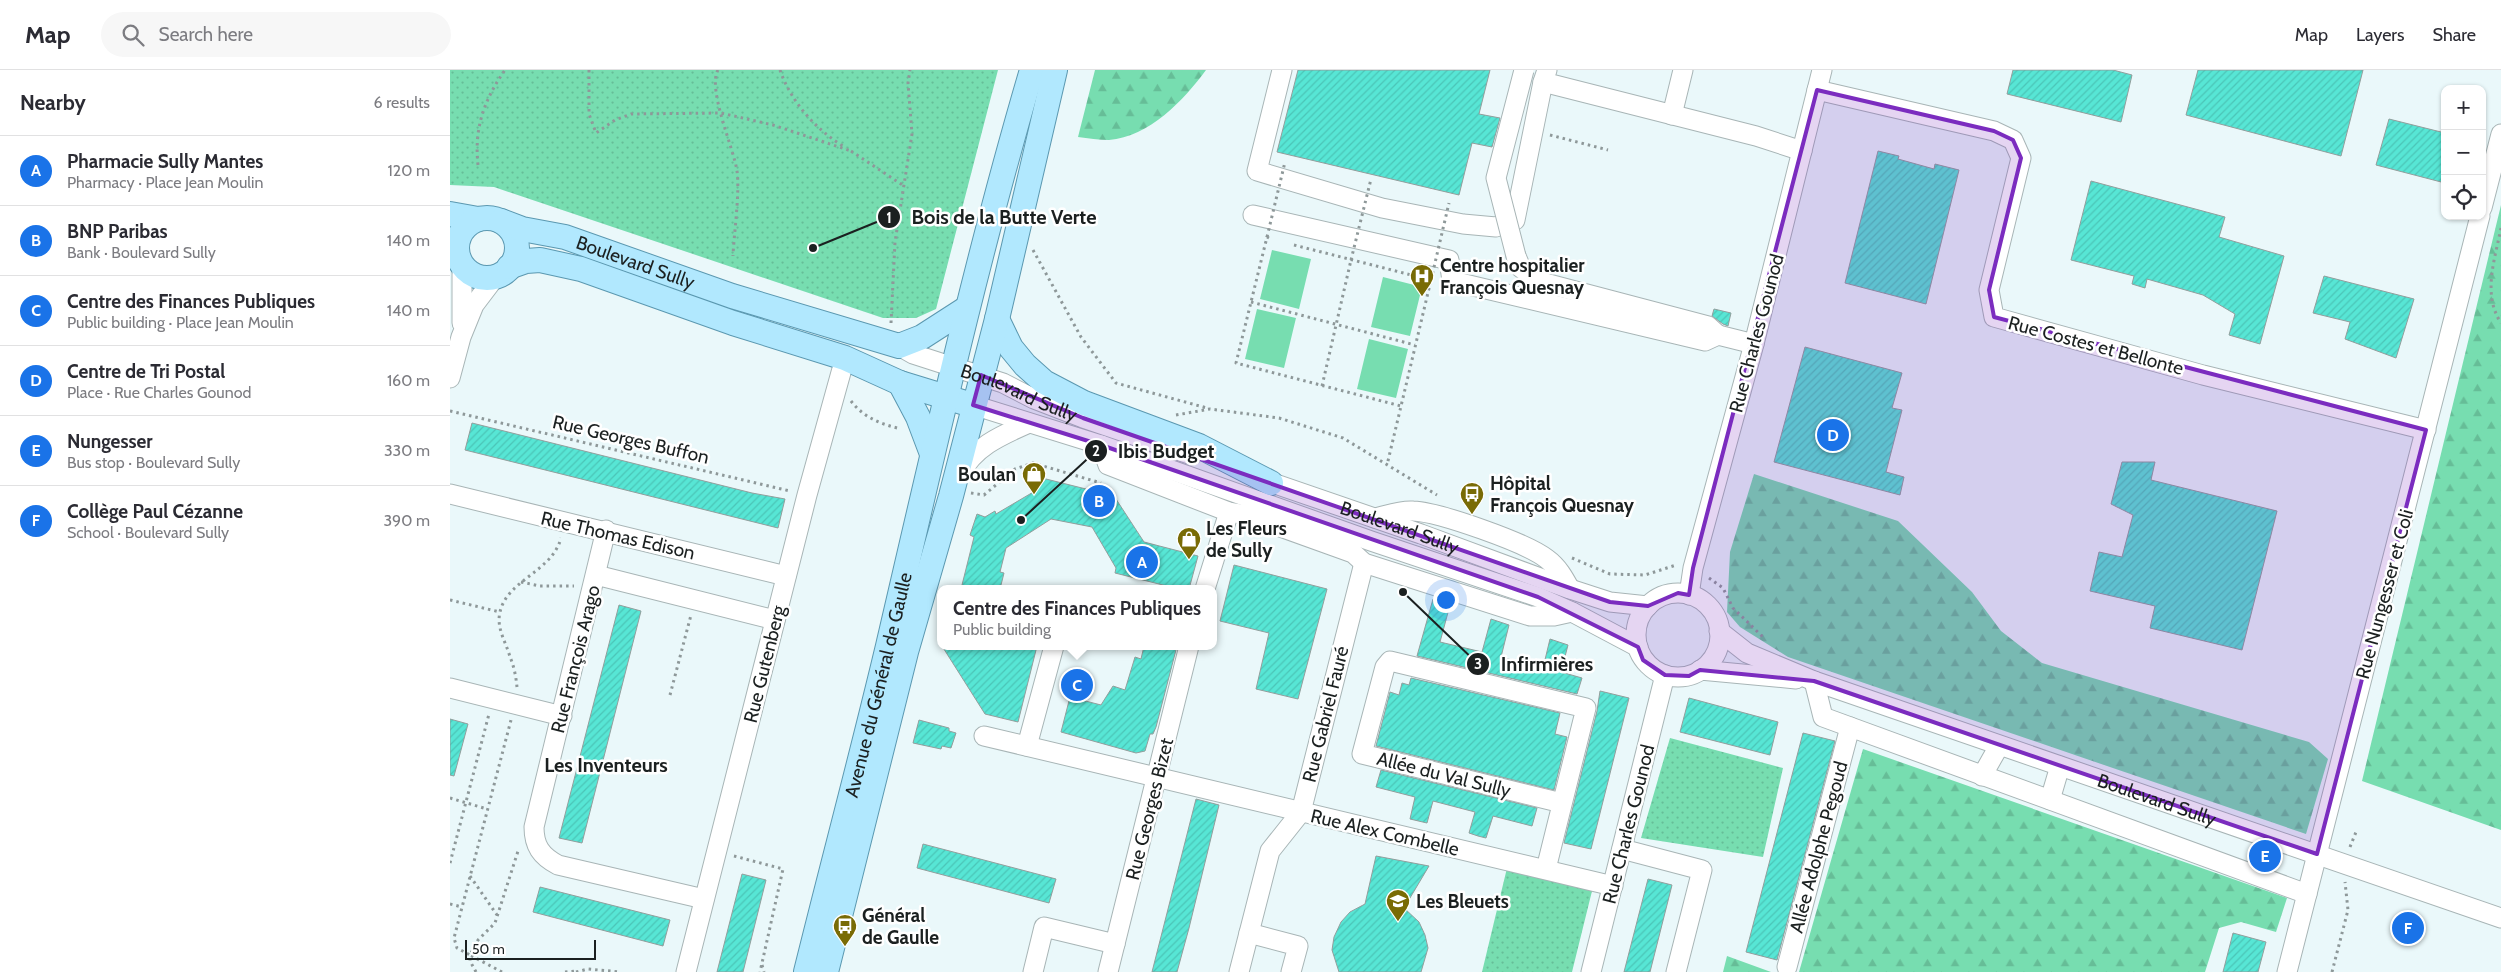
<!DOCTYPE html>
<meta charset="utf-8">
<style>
body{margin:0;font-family:Cabin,sans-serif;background:#f7f7f7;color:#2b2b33}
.controls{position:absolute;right:15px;top:15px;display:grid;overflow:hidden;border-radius:10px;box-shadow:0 1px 4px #0004}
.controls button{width:45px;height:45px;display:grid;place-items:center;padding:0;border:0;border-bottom:1px solid #e1e1e2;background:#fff;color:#2b2b33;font:25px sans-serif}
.scale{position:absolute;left:15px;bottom:12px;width:131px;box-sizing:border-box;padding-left:5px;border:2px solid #1b2020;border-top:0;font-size:14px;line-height:18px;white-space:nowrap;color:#1b2020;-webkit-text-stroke:4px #fff;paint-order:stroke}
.you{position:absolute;left:995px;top:529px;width:18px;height:18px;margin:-12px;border:4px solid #fff;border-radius:50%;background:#1a73e8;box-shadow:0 0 0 8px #1a73e833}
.badge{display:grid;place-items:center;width:32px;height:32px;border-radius:50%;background:#1a73e8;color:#fff;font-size:16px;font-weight:700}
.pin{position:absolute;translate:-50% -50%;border:2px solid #fff;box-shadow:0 1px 5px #0006}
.popup{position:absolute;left:487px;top:515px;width:280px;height:65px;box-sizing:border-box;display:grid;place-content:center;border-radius:10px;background:#fff;filter:drop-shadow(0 1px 4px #0005);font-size:16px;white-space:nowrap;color:#7c7c81}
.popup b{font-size:19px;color:#2b2b33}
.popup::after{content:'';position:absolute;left:50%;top:100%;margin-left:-10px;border:10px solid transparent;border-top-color:#fff}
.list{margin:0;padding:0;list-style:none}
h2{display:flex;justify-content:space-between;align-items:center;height:65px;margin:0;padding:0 20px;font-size:21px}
h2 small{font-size:16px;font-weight:400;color:#7c7c81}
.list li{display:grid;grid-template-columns:32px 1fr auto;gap:15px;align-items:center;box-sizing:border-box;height:70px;padding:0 20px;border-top:1px solid #e1e1e2}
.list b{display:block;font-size:19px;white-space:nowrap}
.list p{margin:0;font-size:16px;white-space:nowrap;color:#7c7c81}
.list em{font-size:16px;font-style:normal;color:#7c7c81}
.icon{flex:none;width:28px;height:28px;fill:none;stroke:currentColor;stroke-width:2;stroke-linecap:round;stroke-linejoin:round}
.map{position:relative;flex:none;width:2051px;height:902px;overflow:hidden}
header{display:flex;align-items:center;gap:30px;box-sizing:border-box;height:70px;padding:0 25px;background:#fff;border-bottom:1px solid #e1e1e2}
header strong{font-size:24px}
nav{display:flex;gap:28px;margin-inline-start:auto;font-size:18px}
.search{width:350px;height:45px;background:#f7f7f7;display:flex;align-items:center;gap:12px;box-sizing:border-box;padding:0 18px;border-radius:28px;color:#7c7c81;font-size:19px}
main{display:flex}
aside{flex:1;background:#fff}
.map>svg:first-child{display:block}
.grass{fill:#77ddb0}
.forest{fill:url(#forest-firs)}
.park{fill:url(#park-dots)}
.building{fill:url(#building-hatch);stroke:#929e9c}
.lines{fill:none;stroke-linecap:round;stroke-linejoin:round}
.minor-casing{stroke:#a8b5b6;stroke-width:21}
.major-casing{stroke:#5b98b0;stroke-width:26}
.path{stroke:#8e9899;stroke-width:3;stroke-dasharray:2.5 4;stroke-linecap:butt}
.minor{stroke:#fff;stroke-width:19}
.major{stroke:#b1e8fe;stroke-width:24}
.minor-bridge-casing{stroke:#a8b5b6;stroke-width:21;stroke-linecap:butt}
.path-bridge{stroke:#8e9899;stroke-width:3;stroke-dasharray:2.5 4;stroke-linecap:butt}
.minor-bridge{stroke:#fff;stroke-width:19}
.marked{fill:#7b2cbf;fill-opacity:0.2;stroke:#7b2cbf;stroke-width:4;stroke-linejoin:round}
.labels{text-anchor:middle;stroke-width:5;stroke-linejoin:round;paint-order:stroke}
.street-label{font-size:19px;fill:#1b2020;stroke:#fff}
.poi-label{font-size:19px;font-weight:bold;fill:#1b2020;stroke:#fff;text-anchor:start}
.neighbourhood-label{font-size:20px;font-weight:bold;fill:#1b2020;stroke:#fff}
.leader{fill:none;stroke:#1b2020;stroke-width:2}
.callout-dot{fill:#1b2020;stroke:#fff;stroke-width:2}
.mark-label{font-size:15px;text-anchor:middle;font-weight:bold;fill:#fff}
.callout-label{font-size:20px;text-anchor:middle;font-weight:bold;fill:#1b2020;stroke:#fff;stroke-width:5;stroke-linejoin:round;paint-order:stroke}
</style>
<header>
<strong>Map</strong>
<div class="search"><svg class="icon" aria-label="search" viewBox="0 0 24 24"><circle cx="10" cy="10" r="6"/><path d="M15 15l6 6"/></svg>Search here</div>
<nav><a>Map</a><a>Layers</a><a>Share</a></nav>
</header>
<main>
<aside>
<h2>Nearby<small>6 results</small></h2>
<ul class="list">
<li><span class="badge">A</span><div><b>Pharmacie Sully Mantes</b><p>Pharmacy · Place Jean Moulin</p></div><em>120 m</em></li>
<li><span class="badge">B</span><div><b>BNP Paribas</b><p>Bank · Boulevard Sully</p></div><em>140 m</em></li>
<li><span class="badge">C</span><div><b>Centre des Finances Publiques</b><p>Public building · Place Jean Moulin</p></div><em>140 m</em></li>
<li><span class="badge">D</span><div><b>Centre de Tri Postal</b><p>Place · Rue Charles Gounod</p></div><em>160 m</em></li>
<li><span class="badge">E</span><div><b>Nungesser</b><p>Bus stop · Boulevard Sully</p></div><em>330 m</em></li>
<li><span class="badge">F</span><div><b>Collège Paul Cézanne</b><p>School · Boulevard Sully</p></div><em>390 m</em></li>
</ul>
</aside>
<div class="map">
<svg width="2051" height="902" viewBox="0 0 2051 902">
<defs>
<pattern id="forest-firs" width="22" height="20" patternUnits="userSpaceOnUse" patternTransform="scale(1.25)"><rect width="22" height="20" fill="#77ddb0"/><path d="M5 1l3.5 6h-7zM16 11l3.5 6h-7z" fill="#66bd97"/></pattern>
<pattern id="park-dots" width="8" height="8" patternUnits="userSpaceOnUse" patternTransform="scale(1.25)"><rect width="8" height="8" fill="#77ddb0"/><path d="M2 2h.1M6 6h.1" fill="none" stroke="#66bd97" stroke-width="1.8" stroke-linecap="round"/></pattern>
<pattern id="building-hatch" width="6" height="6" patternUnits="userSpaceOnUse" patternTransform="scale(1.25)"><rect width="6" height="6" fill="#57e6d5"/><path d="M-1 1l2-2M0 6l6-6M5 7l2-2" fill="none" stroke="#4bc5b7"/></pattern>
</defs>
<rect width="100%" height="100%" fill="#eaf8fa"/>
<!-- grass -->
<path class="grass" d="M822,180L861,189L849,239L810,229Z
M933,207L972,217L960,266L921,257Z
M807,239L846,248L834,298L795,289Z
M919,269L958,279L946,328L907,319Z"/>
<!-- forest -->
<path class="forest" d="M645,0H756C734,30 699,67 659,70C649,70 638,68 628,67Z
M2051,135V760L1912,711Z
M1304,404L1448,451L1522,522L1551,561L1592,593L1859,672L1878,689L1856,764L1338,587L1290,557L1277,542L1280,482Z
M1413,679L1837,828L1826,862L1791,852L1769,858L1755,902H1349Z
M1277,886L1321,902H1273Z"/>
<!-- park -->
<path class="park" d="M0,0H548L486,239L466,248H433L44,117L0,115Z
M1220,668L1333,698L1313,787L1191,768Z
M1057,798L1143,817L1122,902H1032Z"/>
<!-- building -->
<path class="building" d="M848,0H1040L1029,44L1050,48L1042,77L1022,73L1009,125L827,82Z
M1563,0H1663L1682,5L1671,52L1557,24Z
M1748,0H1913L1891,86L1736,45Z
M1939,49L1995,63V113L1926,95Z
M1428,81L1449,86L1448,89L1484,99L1485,94L1509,100L1476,234L1395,213Z
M1641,111L1775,147L1769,167L1834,186L1810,274L1779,265L1785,244L1753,225L1697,209L1695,218L1682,214L1684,206L1621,190Z
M1874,206L1964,229L1946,288L1895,269L1900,252L1863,243Z
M1264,239L1281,243L1278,256L1273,254L1262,246Z
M1355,277L1452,303L1442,338L1452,340L1436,402L1454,407L1450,425L1324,392Z
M22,353L302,423L335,429L328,458L15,380Z
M1672,392H1705L1701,410L1827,441L1792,580L1700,558L1705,536L1640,521L1649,482L1672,487L1683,445L1661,434Z
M588,407L664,426L694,472L748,486L739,519H729L665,503L666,498L642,457L601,449L556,478L550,502L554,503L550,519H511L524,467L520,465L527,444L535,447L545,441L546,444L585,421Z
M784,495L877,519L848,629L806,619L819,563L770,551Z
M983,529L1000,535L990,572L1032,582L1041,549L1059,555L1051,587L1093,598L1100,569L1118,575L1111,602L1132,608L1127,624L967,586Z
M169,535L191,541L132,773L109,768Z
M492,576H587L568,652L535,644Z
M694,576H727L706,657L703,664H700L695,681L686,683L611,662L620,627L651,635L663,616L675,620L685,587L691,589Z
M961,608L1110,643L1105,664L1117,667L1104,720L926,676L940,622L949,625L952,613L959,615Z
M1150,621L1179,628L1141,779L1114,773L1147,641Z
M1239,628L1328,652L1320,685L1230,662Z
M0,649L18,654L4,706L0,705Z
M469,650L499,658V661L506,663L501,678L492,676L491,679L463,673Z
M1353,663L1385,671L1327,890L1296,882Z
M931,700L1087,738L1082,756L1043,746L1036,768L1028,766L1019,763L1025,742L983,731L977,753L960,749L965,727L926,717Z
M746,729L769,735L739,858L727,902H702Z
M473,774L606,809L599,833L467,798Z
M926,786L979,796L954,838L969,852L975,865L978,878L971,902H889L882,880L884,867L891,852L900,842L915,834Z
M292,804L316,810L293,902H267Z
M1198,809L1222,815L1200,902H1174Z
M90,817L220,850L213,876L83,842Z
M1783,863L1816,872L1808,902H1773Z"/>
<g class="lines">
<!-- minor casing -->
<g class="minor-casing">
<g id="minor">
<path d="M832,0L807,101L932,138L1013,154L1046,157L1065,150L1093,12L1097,0"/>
<path d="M1093,12L1306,66L1352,81"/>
<path d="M1367,20L1544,61L1563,70L1571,88L1539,220L1544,247L1753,305L1976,360"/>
<path d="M1222,45L1233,0"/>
<path d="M2032,138L2051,64"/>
<path d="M803,145L999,190L1002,211L1255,271L1268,265L1304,274"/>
<path d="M1066,186L1071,198L1091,212L1258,256L1268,265"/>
<path d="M12,253V195"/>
<path id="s1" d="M449,276L463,284L553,313L584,329L633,348L742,385"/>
<path d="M0,308L11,267L24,235L46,206"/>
<path d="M523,335L651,375L921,471L1088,527L1122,542L1188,577"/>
<path d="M651,375L658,395L779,442L797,445L903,483L914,493L1080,546H1104L1122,542"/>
<path d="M510,405C523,377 552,365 579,353"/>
<path id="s2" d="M808,408L971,464L1120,519L1160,532L1198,536"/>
<path d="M0,424L336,506"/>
<path d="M925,448C938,445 950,440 963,441C989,442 1077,473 1097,489C1108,497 1114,508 1120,519"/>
<path d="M156,460L84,757C84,776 91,786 108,795L254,829"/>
<path d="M146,505L325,550"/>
<path d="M755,519L779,442"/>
<circle cx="1228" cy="565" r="42"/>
<path d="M1239,525L1243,498L1304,274L1372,0"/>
<path id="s3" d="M1269,561L1297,583L1364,611L2051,848"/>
<path d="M1250,600L1346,609"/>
<path d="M1364,611L1373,647L1857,824"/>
<path d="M0,618L112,646"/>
<path d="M534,666L1163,816"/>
<path d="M577,676L604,576"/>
<path d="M1532,706L1549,676"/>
<path d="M1600,730L1610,696"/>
<path d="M1172,779L1252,800L1226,902"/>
<path d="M1096,799L1136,638L940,591L935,597L912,684L1112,733"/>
<path d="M799,863L848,876L841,902"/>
<path d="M1337,897L1400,657"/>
<path d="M236,902L357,425L395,288"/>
<path d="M583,902L594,857L665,874"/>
<path d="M658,902L739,576"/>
<path d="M789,902L820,781L851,742L914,493"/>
<path d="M1141,902L1215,605"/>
<path d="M1837,902L2030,146"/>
</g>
</g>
<!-- major casing -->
<g class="major-casing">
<g id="major">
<path d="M0,144L28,149"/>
<circle cx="37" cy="178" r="30"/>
<path id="s4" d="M51,151L72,159L115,167L282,226L449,276L472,267L517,238"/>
<path d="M59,197L76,191L90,190L131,199L283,253L395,288L450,313L512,332"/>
<path d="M547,249L561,278L575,295L594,312L634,333L749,376L821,413"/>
<path d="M450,313L468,347L482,384"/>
<path id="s5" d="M356,902C383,793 412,685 438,576C483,383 526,190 582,0"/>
<path d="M376,902L456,582L501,426L547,249L605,0"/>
</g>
</g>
<!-- path -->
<path class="path" d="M139,0V44L146,63L165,50L181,44L271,43L323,55L401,81
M268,0C257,19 284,79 287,101C290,122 284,163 283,186
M330,0C341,32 366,60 396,78
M1100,65L1158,80
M401,81L454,116
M28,95C24,58 34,30 55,0
M2051,158C2045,189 2032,224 2051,253
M819,168L817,167L786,293L951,336
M844,175L981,210L937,395
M583,180L631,267L666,313L757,338
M801,232L965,275
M441,253L445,172L462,64L458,13L460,0
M872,316L901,190
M401,331C414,348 431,354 451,359
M0,341L340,421
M726,345L760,339L829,348L893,368L987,425
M521,423L534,425L565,399L583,393L651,413
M1122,488L1160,504L1195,505L1226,495
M1259,508L1273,518L1283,538L1315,569
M71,512L90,516H124
M0,530L50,542
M67,617C66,607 64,596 60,587C56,572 46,558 50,542C57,510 102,502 111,468
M220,625L241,545
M0,728L37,739
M1900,777L1906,762
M284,786L333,799L310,902
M0,793L39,644
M20,806L47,845
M0,834L12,837
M312,895L314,902
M26,902L20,891V885L7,878L4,868L61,650
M52,902L20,885L28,870L45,853L69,778
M115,902L126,901
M126,902L138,899L171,902
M1882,902L1898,840L1895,812"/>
<!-- minor -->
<use href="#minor" class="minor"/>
<!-- major -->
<use href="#major" class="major"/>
<!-- minor-bridge casing -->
<g class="minor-bridge-casing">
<path id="minor-bridge" d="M1066,186L1046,108L1074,0"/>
</g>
<!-- path-bridge -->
<path class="path-bridge" d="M817,167L835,92
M901,190L921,109
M981,210L999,133"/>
<!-- minor-bridge -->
<use href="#minor-bridge" class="minor-bridge"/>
</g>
<!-- marked area -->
<path class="marked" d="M1367,20L1544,61L1563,70L1571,88L1539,220L1544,247L1976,360L1867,784L1364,611L1250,600L1239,606L1215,605L1193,590L1188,577L1088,527L651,375L523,335L531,305L633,348L1160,532L1198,536L1228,523L1239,525L1243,498Z"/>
<!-- icons -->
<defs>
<g id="hospital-pin" transform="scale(1.25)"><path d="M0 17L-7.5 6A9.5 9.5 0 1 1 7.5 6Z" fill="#796b05" stroke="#fff"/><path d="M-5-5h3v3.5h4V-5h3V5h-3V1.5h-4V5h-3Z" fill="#fff"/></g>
<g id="shop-pin" transform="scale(1.25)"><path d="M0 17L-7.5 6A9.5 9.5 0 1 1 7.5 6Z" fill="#796b05" stroke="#fff"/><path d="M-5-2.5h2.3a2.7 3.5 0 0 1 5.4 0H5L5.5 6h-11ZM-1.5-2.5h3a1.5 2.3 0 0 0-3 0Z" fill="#fff"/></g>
<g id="bus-pin" transform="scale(1.25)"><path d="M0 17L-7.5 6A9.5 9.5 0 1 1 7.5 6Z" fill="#796b05" stroke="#fff"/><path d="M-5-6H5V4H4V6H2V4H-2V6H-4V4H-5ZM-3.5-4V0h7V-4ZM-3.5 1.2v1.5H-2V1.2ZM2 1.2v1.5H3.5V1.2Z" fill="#fff"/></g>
<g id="school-pin" transform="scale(1.25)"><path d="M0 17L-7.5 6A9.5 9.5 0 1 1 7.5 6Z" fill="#796b05" stroke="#fff"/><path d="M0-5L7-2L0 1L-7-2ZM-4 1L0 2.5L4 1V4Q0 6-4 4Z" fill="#fff"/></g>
</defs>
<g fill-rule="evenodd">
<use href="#hospital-pin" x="972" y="206"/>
<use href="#shop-pin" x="584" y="404"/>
<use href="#bus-pin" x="1022" y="424"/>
<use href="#shop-pin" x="739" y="469"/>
<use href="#school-pin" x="948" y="831"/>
<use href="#bus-pin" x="395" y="856"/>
</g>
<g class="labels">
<!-- street labels -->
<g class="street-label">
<text dy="7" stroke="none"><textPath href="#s4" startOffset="141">Boulevard Sully</textPath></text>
<text transform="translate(1306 263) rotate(-75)" y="7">Rue Charles Gounod</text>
<text transform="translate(1646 275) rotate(15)" y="7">Rue Costes et Bellonte</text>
<text dy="7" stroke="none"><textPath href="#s1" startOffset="129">Boulevard Sully</textPath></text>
<text transform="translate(181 369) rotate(13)" y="7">Rue Georges Buffon</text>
<text dy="7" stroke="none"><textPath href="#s2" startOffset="150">Boulevard Sully</textPath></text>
<text transform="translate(168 465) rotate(13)" y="7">Rue Thomas Edison</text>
<text transform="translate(1934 524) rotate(-75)" y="7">Rue Nungesser et Coli</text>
<text transform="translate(125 589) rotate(-76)" y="7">Rue François Arago</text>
<text transform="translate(314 594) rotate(-76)" y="7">Rue Gutenberg</text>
<text dy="7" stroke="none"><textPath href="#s5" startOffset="296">Avenue du Général de Gaulle</textPath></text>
<text transform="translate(875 644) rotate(-76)" y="7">Rue Gabriel Fauré</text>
<text transform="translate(994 704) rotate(14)" y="7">Allée du Val Sully</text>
<text dy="7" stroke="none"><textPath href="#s3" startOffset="471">Boulevard Sully</textPath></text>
<text transform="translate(699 739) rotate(-76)" y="7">Rue Georges Bizet</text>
<text transform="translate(1178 754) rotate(-76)" y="7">Rue Charles Gounod</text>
<text transform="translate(935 762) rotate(13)" y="7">Rue Alex Combelle</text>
<text transform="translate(1368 777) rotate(-75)" y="7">Allée Adolphe Pegoud</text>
</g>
<!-- poi labels -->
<g class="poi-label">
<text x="990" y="202">Centre hospitalier<tspan x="990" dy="22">François Quesnay</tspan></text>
<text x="566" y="411" text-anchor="end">Boulan</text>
<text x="1040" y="420">Hôpital<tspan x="1040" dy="22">François Quesnay</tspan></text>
<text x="756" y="465">Les Fleurs<tspan x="756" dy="22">de Sully</tspan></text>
<text x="966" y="838">Les Bleuets</text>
<text x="412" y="852">Général<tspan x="412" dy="22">de Gaulle</tspan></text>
</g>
<!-- neighbourhood labels -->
<g class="neighbourhood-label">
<text x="156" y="702">Les Inventeurs</text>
</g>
</g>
<!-- callouts -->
<path class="leader" d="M363 178L439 147M571 450L646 381M953 522L1028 594"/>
<g class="callout-dot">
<circle cx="363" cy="178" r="5"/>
<circle cx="571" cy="450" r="5"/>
<circle cx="953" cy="522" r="5"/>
<circle cx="439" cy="147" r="12"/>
<circle cx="646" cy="381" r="12"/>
<circle cx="1028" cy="594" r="12"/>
</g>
<g class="mark-label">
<text x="439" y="153">1</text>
<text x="646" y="386">2</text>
<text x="1028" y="599">3</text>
</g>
<g class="callout-label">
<text x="554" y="154">Bois de la Butte Verte</text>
<text x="716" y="388">Ibis Budget</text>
<text x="1097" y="601">Infirmières</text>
</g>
</svg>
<div class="controls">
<button>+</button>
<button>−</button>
<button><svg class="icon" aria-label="locate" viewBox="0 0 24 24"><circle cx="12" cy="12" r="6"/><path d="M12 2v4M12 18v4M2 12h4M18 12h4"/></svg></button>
</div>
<div class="scale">50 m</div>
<div class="you"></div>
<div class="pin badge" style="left:692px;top:492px">A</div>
<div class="pin badge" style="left:649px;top:431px">B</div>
<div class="pin badge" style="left:627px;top:615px">C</div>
<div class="popup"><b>Centre des Finances Publiques</b>Public building</div>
<div class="pin badge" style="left:1383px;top:365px">D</div>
<div class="pin badge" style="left:1815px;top:786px">E</div>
<div class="pin badge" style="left:1958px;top:858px">F</div>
</div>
</main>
